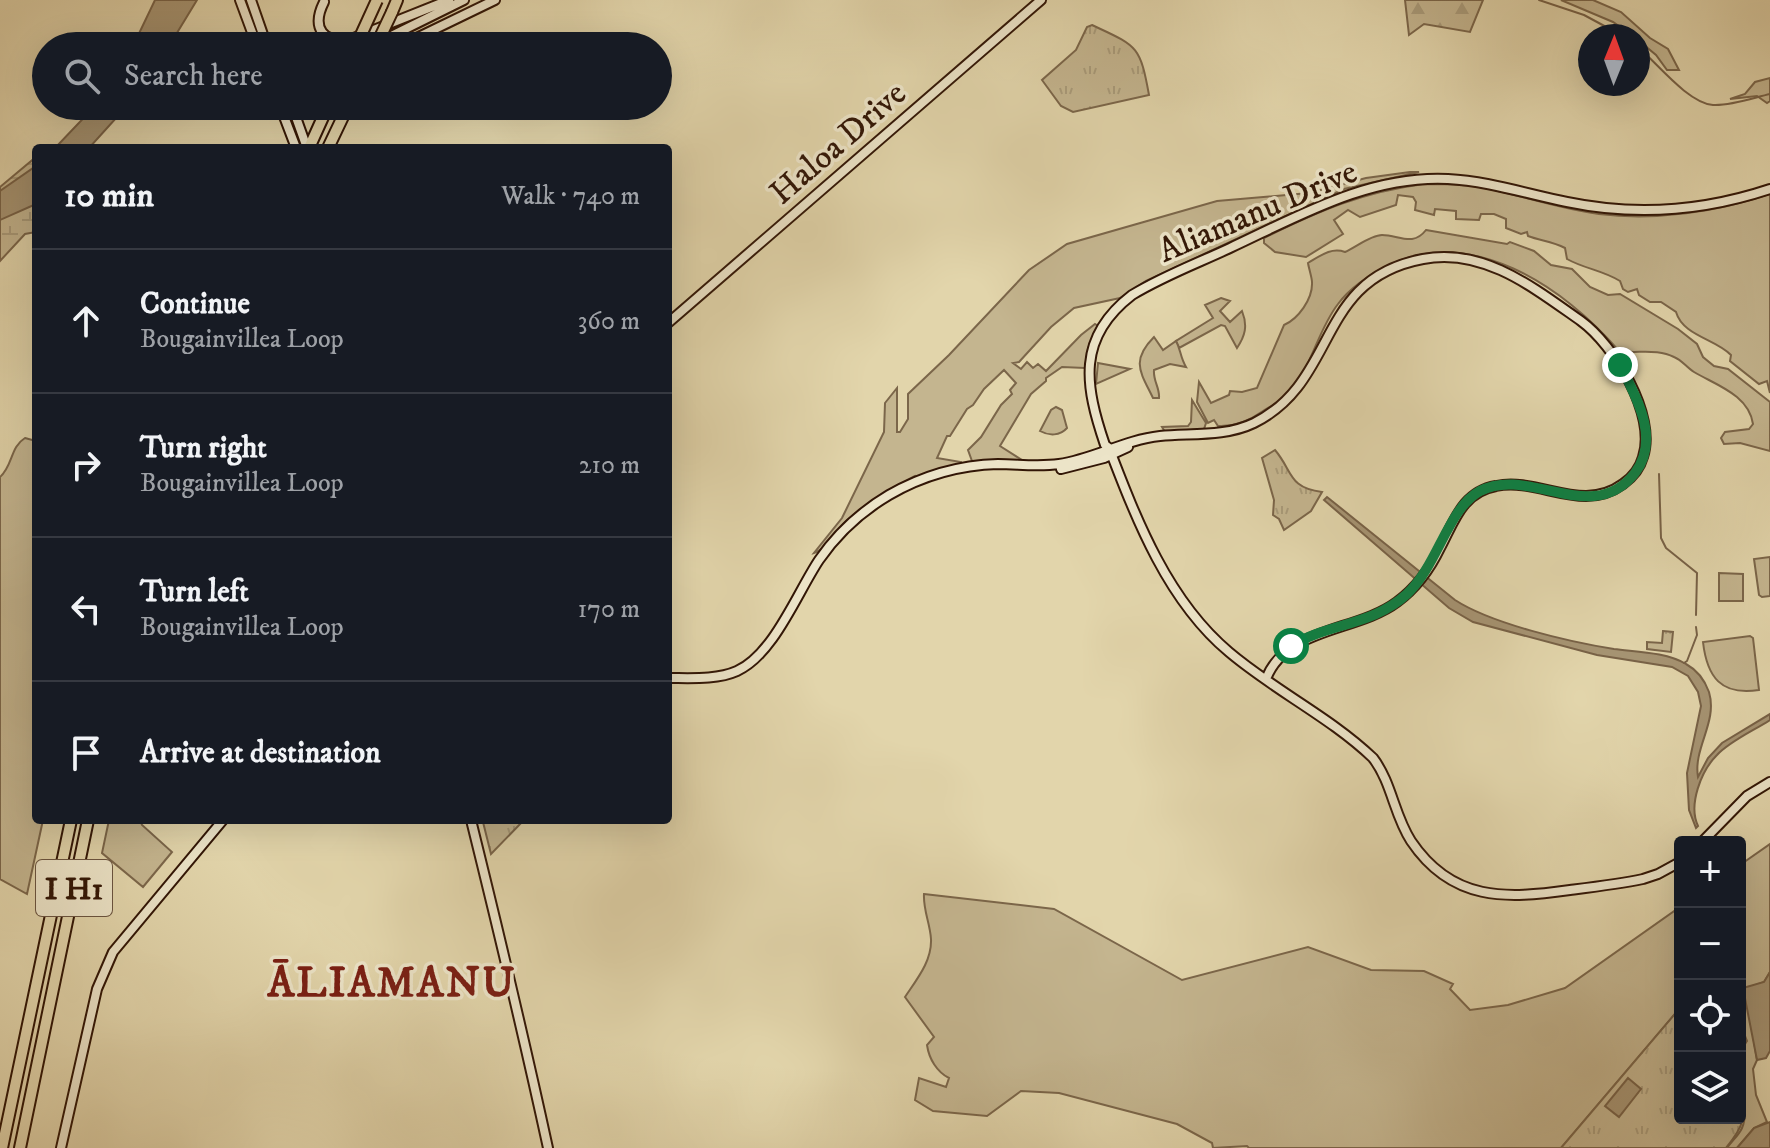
<!DOCTYPE html>
<meta charset="utf-8">
<style>
body{margin:0;font-family:"IM FELL DW Pica",serif;background:#20242c;color:#f1f3f6}
.controls{position:absolute;right:24px;bottom:24px;display:grid;overflow:hidden;border-radius:8px;box-shadow:0 8px 32px #0002}
.controls button{width:72px;height:72px;display:grid;place-items:center;padding:0;border:0;border-bottom:2px solid #363941;background:#171b24;color:#f1f3f6;font:40px sans-serif}
.compass{position:absolute;left:1578px;top:24px;width:72px;height:72px;border-radius:50%;background:#171b24;box-shadow:0 8px 32px #0002;rotate:1deg}
.stop{position:absolute;width:24px;height:24px;margin:-18px;border:6px solid #0b8043;border-radius:50%;background:#fff}
.stop.end{background:#0b8043;border-color:#fff;box-shadow:0 2px 8px #0008}
.list{margin:0;padding:0;list-style:none}
h2{display:flex;justify-content:space-between;align-items:center;height:104px;margin:0;padding:0 32px;font-size:34px}
h2 small{font-size:26px;font-weight:400;color:#9ea1a6}
.list li{display:grid;grid-template-columns:52px 1fr auto;gap:24px;align-items:center;box-sizing:border-box;height:144px;padding:0 32px;border-top:2px solid #363941}
.list b{display:block;font-size:30px;white-space:nowrap}
.list p{margin:0;font-size:26px;white-space:nowrap;color:#9ea1a6}
.list em{font-size:26px;font-style:normal;color:#9ea1a6}
.icon{flex:none;width:44px;height:44px;fill:none;stroke:currentColor;stroke-width:2;stroke-linecap:round;stroke-linejoin:round}
.map{position:relative;flex:none;width:1770px;height:1148px;overflow:hidden}
.search{position:absolute;background:#171b24;box-shadow:0 8px 32px #0002;left:32px;top:32px;width:640px;height:88px;display:flex;align-items:center;gap:20px;box-sizing:border-box;padding:0 28px;border-radius:44px;color:#9ea1a6;font-size:30px}
.panel{position:absolute;background:#171b24;box-shadow:0 8px 32px #0002;left:32px;top:144px;width:640px;height:680px;border-radius:8px}
.map>svg:first-child{display:block}
.grass{fill:#c4b58f;stroke:#7b664a;stroke-width:2}
.forest{fill:url(#forest-firs);stroke:#7b664a;stroke-width:2}
.wetland{fill:url(#wetland-marsh);stroke:#7b664a;stroke-width:2}
.park{fill:url(#park-tufts);stroke:#7b664a;stroke-width:2}
.water{fill:#a69473;stroke:#786247;stroke-width:2}
.lines{fill:none;stroke-linecap:round;stroke-linejoin:round}
.stream{stroke:#786247;stroke-width:2}
.secondary-casing{stroke:#321606;stroke-width:12}
.highway-casing{stroke:#321606;stroke-width:14}
.secondary{stroke:#ece4c8;stroke-width:8}
.highway{stroke:#e2d5ab;stroke-width:10}
.highway-bridge-casing{stroke:#321606;stroke-width:14;stroke-linecap:butt}
.highway-bridge{stroke:#e2d5ab;stroke-width:10}
.route{stroke:#0b8043;stroke-width:10}
.labels{text-anchor:middle;stroke-width:7;stroke-linejoin:round;paint-order:stroke}
.shield{fill:#ece4c8;stroke:#6a5440;stroke-width:2}
.shield-label{font-size:32px;font-weight:bold;fill:#321606}
.street-label{font-size:34px;fill:#321606;stroke:#ece4c8}
.district-label{font-size:42px;font-weight:bold;letter-spacing:2px;fill:#7a1f14;stroke:#ece4c8}
</style>
<div class="map">
<svg width="1770" height="1148" viewBox="0 0 1770 1148">
<defs>
<pattern id="forest-firs" width="22" height="20" patternUnits="userSpaceOnUse" patternTransform="scale(2)"><rect width="22" height="20" fill="#c4b58f"/><path d="M5 1l3.5 6h-7zM16 11l3.5 6h-7z" fill="#a99b7a"/></pattern>
<pattern id="wetland-marsh" width="20" height="14" patternUnits="userSpaceOnUse" patternTransform="scale(2)"><rect width="20" height="14" fill="#c4b58f"/><path d="M1 5h8M5 5V1M11 12h8M15 12V8" fill="none" stroke="#a99b7a"/></pattern>
<pattern id="park-tufts" width="24" height="20" patternUnits="userSpaceOnUse" patternTransform="scale(2)"><rect width="24" height="20" fill="#c4b58f"/><path d="M3 7l-1-3M5 7V3M7 7l1-3M15 17l-1-3M17 17v-4M19 17l1-3" fill="none" stroke="#a99b7a"/></pattern>
</defs>
<rect width="100%" height="100%" fill="#e2d5ab"/>
<filter id="stains"><feTurbulence type="fractalNoise" baseFrequency=".0025" numOctaves="4"/><feColorMatrix values="0 0 0 0 .2 0 0 0 0 .09 0 0 0 0 .02 0 0 0 .5 -.17"/></filter>
<radialGradient id="worn" r=".72"><stop offset=".6" stop-color="#630" stop-opacity="0"/><stop offset="1" stop-color="#630" stop-opacity=".3"/></radialGradient>
<!-- grass -->
<path class="grass" d="M1561,0H1593L1621,12L1650,38L1668,49L1679,70H1667L1656,55L1638,40V36H1633L1613,22Z
M1770,78V101L1767,103L1757,96L1730,99L1745,94L1755,82Z
M1410,172H1419L1344,189L1146,281L1120,298L1074,308L1051,327L1019,362L1013,363L1021,369L1027,362L1033,368L1038,364L1046,371L1081,335L1095,324L1098,326L1088,348L1085,368L1062,367L1046,378V381L1031,394L1000,446L1022,460L972,461L968,450L981,437L1001,405L1012,394L1010,390L1016,383L1004,370L984,389L973,405L967,409L950,436H947L937,458L961,462V464L916,478L915,476C888,490 867,502 845,522C835,531 825,550 814,553L842,518L884,432L885,403L897,388V432H900L908,419V394L949,355L1029,270L1067,244L1217,201L1309,193L1366,178Z
M1424,184C1442,184 1468,184 1485,188C1523,196 1560,209 1599,214C1656,221 1717,212 1770,194V393L1767,381L1759,384L1730,361L1731,355C1716,339 1683,336 1676,312L1661,302H1650L1639,295L1637,289L1628,292L1623,289L1620,281C1602,270 1585,269 1567,259L1565,248C1552,241 1541,241 1528,236L1527,232L1521,234L1506,228V219L1494,214H1481L1479,220L1456,219V211L1435,209L1434,215L1415,210L1416,202L1413,197L1398,195L1396,205L1360,217L1348,210L1334,220L1343,234L1306,257L1275,252L1264,243V238C1319,211 1362,192 1424,184Z
M1426,230L1507,244L1510,242L1534,251L1551,265L1572,269L1590,287L1608,295L1620,294L1678,329L1697,344L1703,357L1714,366L1728,369L1770,402V451L1740,443L1724,444L1721,438L1725,432L1749,429L1753,424C1749,395 1716,385 1694,372C1687,368 1682,360 1674,357C1657,348 1636,354 1619,351C1564,287 1470,223 1385,267C1369,275 1349,289 1338,304C1317,331 1312,368 1288,394C1281,401 1271,406 1263,411C1249,421 1235,427 1218,426L1214,420L1208,423L1197,402L1199,382L1211,403L1229,395L1230,391L1242,392L1257,388L1284,325C1298,319 1313,299 1312,282C1312,278 1309,269 1308,263C1320,256 1331,247 1345,252C1356,247 1371,235 1382,235C1399,235 1413,247 1426,230Z
M1221,298L1230,301L1220,311L1230,322L1242,311C1248,326 1245,336 1237,348L1225,326L1221,325L1179,348L1176,341L1213,318L1205,305Z
M1098,363L1130,369L1096,384Z
M1192,400L1206,423L1204,429L1165,432L1162,427L1188,426L1191,422Z
M1056,407L1062,410L1067,428C1060,436 1049,436 1040,431L1051,410Z
M25,438L36,441V820H43L27,894L0,879V477C13,466 10,447 25,438Z
M1770,557V596L1762,597L1759,595L1754,559Z
M1719,573L1743,574V601H1719Z
M1750,636L1753,638L1759,690C1721,696 1707,677 1703,642Z
M109,820H140L142,825L172,852L143,887L102,853Z
M1770,844V972L1764,982L1753,986L1750,1017L1757,1060L1753,1069L1756,1095L1767,1122L1754,1128L1737,1148H1727C1731,1142 1739,1135 1742,1128C1753,1103 1727,1067 1747,1041L1740,1023V865Z
M924,894L1054,909L1182,980L1308,947L1371,970L1424,971L1453,984L1450,989L1470,1010L1508,1005L1565,988L1680,907V1008L1561,1148H1249L1247,1146L1213,1148L1212,1143L1177,1124L1059,1093L1021,1091L987,1116L933,1111L915,1100L919,1078L946,1087L949,1078C937,1072 929,1059 927,1045L934,1037L905,997C917,979 932,961 931,939C930,923 923,910 924,894Z"/>
<!-- forest -->
<path class="forest" d="M1405,0H1483L1470,32L1424,24L1409,35Z"/>
<!-- wetland -->
<path class="wetland" d="M36,157V180L0,199V187Z
M36,192V232L25,234L0,261V212Z"/>
<!-- park -->
<path class="park" d="M1092,25C1137,46 1140,45 1149,95L1073,112L1061,106L1042,80L1076,50L1087,27Z
M1154,337L1163,350L1176,341C1181,350 1180,357 1186,367L1170,364L1154,370C1153,381 1160,388 1159,398H1153C1141,373 1130,361 1154,337Z
M1275,450C1293,471 1288,488 1322,492L1311,511L1284,530L1279,519L1273,515L1274,500L1262,458Z
M1663,631L1673,632L1671,652L1647,649V642L1662,643Z
M485,820H524L491,854L483,822Z
M1680,1008V1118H1740V1084C1744,1117 1748,1121 1726,1148H1561Z"/>
<!-- water -->
<path class="water" d="M155,0H197L169,46H133Z
M95,106H127L89,148H55Z
M36,166V204L0,220V191Z
M1327,497L1455,600C1492,624 1570,642 1614,649C1637,652 1666,652 1686,664C1697,670 1705,681 1709,692C1718,722 1693,748 1698,777L1708,758L1722,743L1770,714V720C1753,731 1730,741 1717,755C1701,771 1688,805 1698,826L1696,828L1689,810L1687,773L1701,706L1698,692L1688,676L1672,667L1597,655L1473,622L1449,608L1324,500Z
M1770,972V1051L1766,1058L1757,1060L1743,988L1764,982Z
M1628,1078L1641,1089L1619,1117L1605,1106Z
M1770,1122V1148H1737L1754,1128Z"/>
<g class="lines">
<!-- stream -->
<path class="stream" d="M1539,0L1584,15L1623,36
M1638,47C1657,63 1688,103 1713,105C1731,106 1753,98 1770,94
M1659,474L1661,538L1666,548L1697,573L1696,615
M1684,663L1687,661L1697,635L1696,627"/>
<!-- secondary casing -->
<g class="secondary-casing">
<path id="secondary" d="M240,0L257,46
M251,0L267,46
M324,2C311,28 323,44 351,39L449,0
M371,46L464,0
M400,46L495,0
M280,106L296,148
M292,106L307,148
M668,323L1041,0
M1061,469L1104,458L1128,447
M668,678C690,678 717,680 737,671C774,654 797,593 819,560C837,534 862,511 889,495C922,476 960,465 998,464C1018,464 1038,467 1059,464C1094,459 1124,440 1160,436C1191,433 1225,437 1254,423C1339,381 1315,279 1423,259C1483,247 1534,288 1581,321C1614,345 1657,415 1643,457C1640,468 1633,477 1623,484C1582,514 1539,477 1496,486C1462,492 1454,522 1440,548C1430,569 1416,588 1397,602C1357,632 1286,627 1266,679
M471,820C498,929 524,1038 548,1148
M1702,842L1747,796L1770,782
M1680,862L1658,874L1643,879C1619,884 1594,887 1570,890C1506,899 1452,902 1411,841C1394,815 1392,783 1373,758C1330,717 1275,691 1229,652C1168,601 1137,521 1109,448L1105,445C1085,386 1076,338 1132,295C1163,276 1198,263 1230,248C1299,216 1369,175 1448,179C1488,181 1527,194 1567,202C1634,216 1704,211 1770,189
M61,1148L97,989L113,952L223,820"/>
</g>
<!-- highway casing -->
<g class="highway-casing">
<path id="highway" d="M392,12L397,0
M309,148L328,106
M328,148L348,106
M2,1148L71,820
M20,1148L88,820"/>
</g>
<!-- secondary -->
<use href="#secondary" class="secondary"/>
<!-- highway -->
<use href="#highway" class="highway"/>
<!-- highway-bridge casing -->
<g class="highway-bridge-casing">
<path id="highway-bridge" d="M356,46L377,0
M376,46L392,12"/>
</g>
<!-- highway-bridge -->
<use href="#highway-bridge" class="highway-bridge"/>
</g>
<g class="lines">
<!-- route -->
<path class="route" d="M1291,646C1328,623 1372,626 1407,594C1438,565 1448,508 1480,491C1529,465 1592,528 1635,473C1661,439 1636,397 1620,365"/>
</g>
<g class="labels">
<!-- shield labels -->
<rect class="shield" x="36" y="860" width="76" height="56" rx="6"/>
<g class="shield-label">
<text x="74" y="899">I H1</text>
</g>
<!-- street labels -->
<g class="street-label">
<text transform="translate(837 142) rotate(-41)" y="12">Haloa Drive</text>
<text transform="translate(1257 210) rotate(-23)" y="12">Aliamanu Drive</text>
</g>
<!-- district labels -->
<g class="district-label">
<text x="392" y="996">ĀLIAMANU</text>
</g>
</g>
<rect width="100%" height="100%" filter="url(#stains)"/>
<rect width="100%" height="100%" fill="url(#worn)"/>
</svg>
<div class="controls">
<button>+</button>
<button>−</button>
<button><svg class="icon" aria-label="locate" viewBox="0 0 24 24"><circle cx="12" cy="12" r="6"/><path d="M12 2v4M12 18v4M2 12h4M18 12h4"/></svg></button>
<button><svg class="icon" aria-label="layers" viewBox="0 0 24 24"><path d="M12 4l9 5-9 5-9-5zM3 14l9 5 9-5"/></svg></button>
</div>
<svg class="compass" viewBox="-18 -18 36 36"><path d="M0-13l5 13h-10z" fill="#e53935"/><path d="M0 13l5-13h-10z" fill="#9ea1a6"/></svg>
<div class="stop" style="left:1291px;top:646px"></div>
<div class="stop end" style="left:1620px;top:365px"></div>
<div class="search"><svg class="icon" aria-label="search" viewBox="0 0 24 24"><circle cx="10" cy="10" r="6"/><path d="M15 15l6 6"/></svg>Search here</div>
<section class="panel">
<h2>10 min<small>Walk · 740 m</small></h2>
<ul class="list">
<li><svg class="icon" aria-label="ahead" viewBox="0 0 24 24"><path d="M12 20V5M6 11l6-6 6 6"/></svg><div><b>Continue</b><p>Bougainvillea Loop</p></div><em>360 m</em></li>
<li><svg class="icon" aria-label="right" viewBox="0 0 24 24"><path d="M7 20v-9h11M14 6l5 5-5 5"/></svg><div><b>Turn right</b><p>Bougainvillea Loop</p></div><em>210 m</em></li>
<li><svg class="icon" aria-label="left" viewBox="0 0 24 24"><path d="M17 20v-9H6M10 6l-5 5 5 5"/></svg><div><b>Turn left</b><p>Bougainvillea Loop</p></div><em>170 m</em></li>
<li><svg class="icon" aria-label="arrive" viewBox="0 0 24 24"><path d="M6 21V4h12l-3 4 3 4H6"/></svg><div><b>Arrive at destination</b></div></li>
</ul>
</section>
</div>
